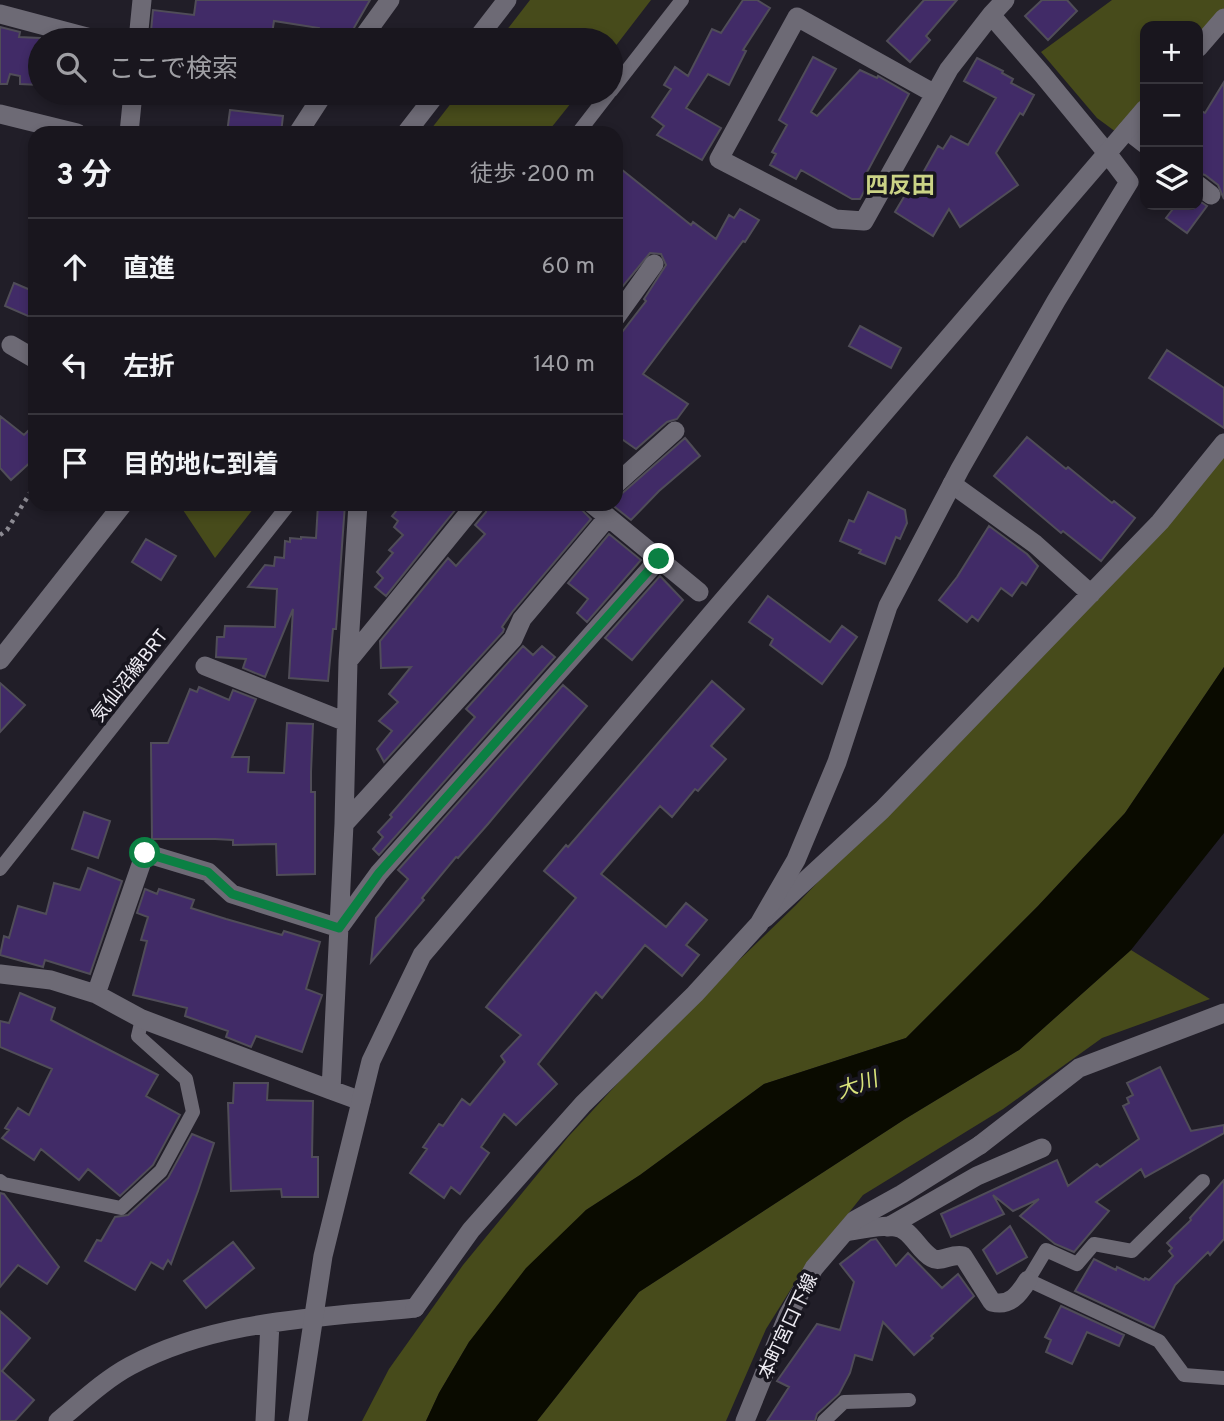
<!DOCTYPE html>
<html lang="ja">
<meta charset="utf-8">
<style>
body{margin:0;font-family:Overpass,"Noto Sans JP",sans-serif;background:#26232b;color:#f1f3f6}
.controls{position:absolute;right:21px;top:21px;display:grid;overflow:hidden;border-radius:14px;box-shadow:0 4px 10px #0003}
.controls button{width:63px;height:63px;display:grid;place-items:center;padding:0;border:0;border-bottom:2px solid #37353c;background:#19161e;color:#f1f3f6;font:35px sans-serif}
.stop{position:absolute;width:21px;height:21px;margin:-16px;border:5px solid #0b8043;border-radius:50%;background:#fff}
.stop.end{background:#0b8043;border-color:#fff;box-shadow:0 2px 7px #0008}
.list{margin:0;padding:0;list-style:none}
h2{display:flex;justify-content:space-between;align-items:center;height:91px;margin:0;padding:0 28px;font-size:30px}
h2 small{font-size:23px;font-weight:400;color:#9f9fa4}
.list li{display:grid;grid-template-columns:46px 1fr auto;gap:21px;align-items:center;box-sizing:border-box;height:98px;padding:0 28px;border-top:2px solid #37353c}
.list b{display:block;font-size:26px;white-space:nowrap}
.list em{font-size:23px;font-style:normal;color:#9f9fa4}
.icon{flex:none;width:38px;height:38px;fill:none;stroke:currentColor;stroke-width:2;stroke-linecap:round;stroke-linejoin:round}
.map{position:relative;flex:none;width:1224px;height:1421px;overflow:hidden}
.search{position:absolute;background:#19161e;box-shadow:0 4px 10px #0003;left:28px;top:28px;width:595px;height:77px;display:flex;align-items:center;gap:18px;box-sizing:border-box;padding:0 24px;border-radius:38px;color:#9f9fa4;font-size:26px}
.panel{position:absolute;background:#19161e;box-shadow:0 4px 10px #0003;left:28px;top:126px;width:595px;height:385px;border-radius:21px}
.map>svg:first-child{display:block}
.green{fill:#474b1b}
.water{fill:#0a0b00}
.building{fill:#412b67;stroke:#504d58;stroke-width:2}
.lines{fill:none;stroke-linecap:round;stroke-linejoin:round}
.path{stroke:#8c8a92;stroke-width:4.5;stroke-dasharray:3.5 5;stroke-linecap:butt}
.service{stroke:#6d6a75;stroke-width:14}
.minor{stroke:#6d6a75;stroke-width:19}
.tertiary{stroke:#6d6a75;stroke-width:19}
.route{stroke:#0b8043;stroke-width:9}
.labels{text-anchor:middle;stroke-width:7;stroke-linejoin:round;paint-order:stroke}
.street-label{font-size:19px;fill:#eeecf3;stroke:#17151e}
.water-label{font-size:21px;font-style:italic;fill:#dae47b;stroke:#17151e}
.quarter-label{font-size:23px;font-weight:bold;fill:#cbd386;stroke:#17151e}
</style>
<div class="map">
<svg width="1224" height="1421" viewBox="0 0 1224 1421">
<rect width="100%" height="100%" fill="#211e28"/>
<!-- green -->
<path class="green" d="M530,0H651L611,52V40H499Z
M1112,0H1224V8L1198,39V26H1145V118L1131,143L1097,118L1041,52Z
M459,93H579L547,133H428Z
M1224,443V667L1125,813L1038,906L906,1038L764,1084L640,1175L586,1210L469,1342L439,1393L426,1421H362L389,1369L463,1265L568,1137L666,1031L796,905L1155,528Z
M179,504H257L215,558Z
M1131,950L1210,999L1102,1038L1003,1109L863,1195L801,1273L766,1329L726,1421H537L639,1292L905,1119L1019,1050Z"/>
<!-- water -->
<path class="water" d="M1224,667V833L1131,950L1019,1050L905,1119L639,1292L537,1421H426L439,1393L469,1342L526,1268L586,1210L640,1175L764,1084L906,1038L1038,906L1125,813Z"/>
<!-- building -->
<path class="building" d="M196,0H370L347,40L318,39L319,28L274,21L271,40H225L151,31L153,10L194,15Z
M743,0H757L770,8L743,50L746,51L729,85L708,74L686,108L721,128L702,160L657,135L664,126L652,117L671,89L664,85L675,67L688,76L712,29L721,33Z
M924,0H957L926,36L930,40L910,62L887,41Z
M1042,0H1067L1077,11L1048,40L1025,16Z
M0,27L20,32L19,37L40,38V85L20,84V76L10,74L7,84H0Z
M813,57L836,69L811,112L817,116L860,70L877,78L878,76L909,94L866,174L872,177L860,199H852L801,170L796,179L770,165L776,154L772,152L787,125L779,120Z
M977,58L1003,71L1002,73L1013,79L1011,83L1034,95L1023,115L1020,113L996,153L1018,185L960,227L949,209L933,236L895,212L911,185L915,187L938,146L943,149L951,136L968,145L996,98L964,81Z
M1224,82V199L1218,185L1205,175L1198,173V109L1205,113Z
M230,110L283,116L281,133H227Z
M616,165L691,225L693,222L716,239L729,215L734,218L740,209L759,220L745,242L743,241L643,374L688,404L677,419L667,422L636,449L616,435V340L646,301L644,299L666,265L661,254L650,253L623,286L616,281Z
M1198,200L1207,206L1187,233L1166,218L1176,205H1198Z
M14,283L35,292V319L5,306Z
M860,326L901,348L891,368L849,346Z
M1167,350L1224,388V428L1149,378Z
M0,416L24,435L35,424V458L11,480L0,468Z
M1027,437L1066,469L1068,467L1112,503L1114,501L1135,518L1101,561L1063,531L1061,533L994,476Z
M685,438L700,456L659,491L631,520L611,504H616V499L619,496Z
M868,492L905,510L907,523L900,539L896,537L885,564L859,553L861,550L840,541L849,520L854,522Z
M318,504H345L336,629H333L328,681L289,678L293,609L265,677L243,668L246,659L216,657L217,637H224L225,626L275,627L277,589L248,587L265,565L274,566L275,557L284,558L285,541L290,542V538L301,539V537L316,538Z
M402,504H460L386,596L375,587L383,578L377,572L393,553L389,550L403,535L394,527L398,521L392,516Z
M488,504H576L591,519L513,611L502,627L504,629L503,632L384,762L377,749L392,731L379,721L398,702L389,694L411,667L381,668L380,641L448,558L456,566L485,534L475,525L486,512Z
M989,526L1027,554L1038,566L1026,585L1022,582L1012,596L1001,588L978,621L972,616L967,622L939,600L957,577Z
M609,534L641,560L587,622L577,613L588,599L568,583Z
M146,539L176,556L161,580L132,562Z
M660,576L683,600L632,660L605,638Z
M768,596L830,642L842,626L857,637L822,684L770,645L773,639L749,622Z
M523,646L533,655L542,646L555,657L379,855L373,849L383,837L378,832L392,817L390,815L475,717L466,709Z
M712,681L744,709L711,746L726,759L698,791L695,789L672,817L660,806L601,874L666,927L686,903L707,920L686,945L699,955L682,976L645,945L602,998L596,992L538,1064L557,1084L516,1125L504,1114L481,1147L489,1153L460,1194L451,1187L444,1198L410,1173L427,1149L423,1147L439,1124L443,1126L462,1099L470,1105L505,1062L501,1056L521,1035L486,1007L576,898L544,871L566,845L568,847Z
M0,683L25,705L0,732Z
M563,685L587,706L488,824L458,858L456,857L422,898L424,900L371,962L376,918L408,879L398,870Z
M199,687L229,700L233,690L256,699L232,757H249L248,772L284,773L287,723L313,724L311,772V792H315V874L277,875L276,844L233,845V840L215,839H152L151,743H168L190,689L197,692Z
M84,812L110,821L98,858L72,849Z
M88,868L122,881L90,974L45,960L43,967L0,955L4,936L9,938L18,906L46,914L54,883L80,890Z
M145,889L157,894L159,889L194,900L191,908L226,919L282,935L284,931L320,942L306,989L322,995L302,1052L256,1036L251,1047L226,1037L228,1031L185,1016L187,1008L133,995L147,941L141,940L148,917L137,913Z
M20,993L55,1008L51,1020L158,1075L146,1096L180,1115L153,1165L120,1196L88,1169L79,1180L41,1149L34,1160L2,1138L9,1130L5,1128L18,1108L29,1115L52,1069L0,1047V1021L9,1023Z
M1160,1067L1191,1131L1224,1125V1133L1145,1177L1141,1169L1096,1202L1109,1211L1074,1252L1055,1244L1020,1216L1039,1199L1013,1211L993,1195L1004,1214L951,1237L941,1214L1057,1160L1068,1186L1097,1164L1100,1167L1139,1139L1123,1106L1129,1103L1127,1098L1133,1095L1127,1083Z
M234,1083H268L267,1100L313,1101L312,1157H318V1197H282L281,1189L231,1191L228,1103H233Z
M192,1134L214,1143L198,1191L171,1264L168,1260L163,1269L151,1262L135,1290L85,1261L97,1240L101,1241L115,1217L128,1215L168,1178Z
M1224,1180V1239L1210,1255L1208,1252L1175,1285L1154,1328L1075,1291L1094,1259L1116,1270L1117,1267L1144,1280L1145,1278L1149,1280L1173,1256L1169,1251L1172,1248L1167,1243L1191,1220L1190,1218Z
M0,1193L4,1194L59,1267L47,1284L18,1265L0,1287Z
M1010,1226L1027,1257L997,1274L983,1250Z
M876,1239L896,1266L908,1253L942,1288L958,1274L974,1296L931,1336L933,1338L914,1355L883,1322L872,1360L855,1355L850,1373L839,1394L817,1414L815,1421H767L789,1387L777,1381L817,1324L840,1330L854,1282L840,1264L871,1240Z
M233,1242L254,1268L206,1308L184,1281Z
M1061,1306L1124,1335L1119,1346L1087,1332L1072,1364L1046,1352L1051,1340L1045,1337Z
M0,1311L30,1338L2,1371L34,1400L15,1421H0Z"/>
<g class="lines">
<!-- path -->
<path class="path" d="M0,535L7,530L35,485"/>
<!-- service -->
<path class="service" d="M611,91L682,0
M578,133L609,93
M0,869L289,504
M0,1181L4,1184L121,1208L161,1171L193,1112L186,1079L138,1036L142,1019
M1203,1181L1132,1251L1094,1244L1077,1264L1046,1250L1028,1280L1159,1341L1184,1375L1224,1378
M824,1421L844,1402L909,1400"/>
<!-- minor -->
<path class="minor" d="M0,14L98,40
M991,15L1005,0
M138,40L142,0
M361,40L390,0
M935,94L797,17L719,159L835,219L864,221L949,69L991,15L1042,74L1107,153
M0,114L77,133
M1127,130L1145,144
M129,133L133,93
M298,133L324,93
M1198,185L1211,195
M616,317L654,264
M11,345L35,359
M616,484L675,431
M952,484L1035,544L1091,594
M358,504L348,661L344,824L331,1090L361,1101
M592,504L699,592
M348,661L476,504
M205,666L346,722
M344,824L513,639L522,619L608,517
M765,918L882,810L1160,522L1224,443
M0,974L51,980L96,994L142,1019L331,1090
M96,994L145,853L208,872L232,894L339,928L379,873L659,559
M980,1145L1079,1068L1224,1013
M888,1227L977,1176L1042,1148
M845,1232C861,1230 891,1221 905,1231C915,1238 921,1252 932,1258C940,1263 952,1253 963,1256L992,1302C1010,1307 1019,1294 1028,1280
M58,1421C80,1403 104,1380 130,1366C217,1319 319,1318 415,1308
M265,1421L270,1323"/>
<!-- tertiary -->
<path class="tertiary" d="M476,40L507,0
M1198,48L1224,18
M406,133L437,93
M0,660L123,504
M415,1308L471,1230L583,1104L695,994L759,924L796,860L837,762L888,606L960,469L1056,301L1129,182L1107,153
M298,1421L323,1256L371,1061L422,955L719,605L1145,109
M745,1421L788,1315L814,1268L855,1220L902,1194L980,1145"/>
</g>
<g class="lines">
<!-- route -->
<path class="route" d="M145,853L208,872L232,894L339,928L379,873L659,559"/>
</g>
<g class="labels">
<!-- street labels -->
<g class="street-label">
<text transform="translate(129 675) rotate(-52)" y="7">気仙沼線BRT</text>
<text transform="translate(787 1326) rotate(-65)" y="7">本町宮口下線</text>
</g>
<!-- water labels -->
<g class="water-label">
<text transform="translate(857 1085) rotate(-19)" y="7">大川</text>
</g>
<!-- quarter labels -->
<g class="quarter-label">
<text x="900" y="193">四反田</text>
</g>
</g>
</svg>
<div class="controls">
<button>+</button>
<button>−</button>
<button><svg class="icon" aria-label="layers" viewBox="0 0 24 24"><path d="M12 4l9 5-9 5-9-5zM3 14l9 5 9-5"/></svg></button>
</div>
<div class="stop" style="left:145px;top:853px"></div>
<div class="stop end" style="left:659px;top:559px"></div>
<div class="search"><svg class="icon" aria-label="search" viewBox="0 0 24 24"><circle cx="10" cy="10" r="6"/><path d="M15 15l6 6"/></svg>ここで検索</div>
<section class="panel">
<h2>3 分<small>徒歩 · 200 m</small></h2>
<ul class="list">
<li><svg class="icon" aria-label="ahead" viewBox="0 0 24 24"><path d="M12 20V5M6 11l6-6 6 6"/></svg><div><b>直進</b></div><em>60 m</em></li>
<li><svg class="icon" aria-label="left" viewBox="0 0 24 24"><path d="M17 20v-9H6M10 6l-5 5 5 5"/></svg><div><b>左折</b></div><em>140 m</em></li>
<li><svg class="icon" aria-label="arrive" viewBox="0 0 24 24"><path d="M6 21V4h12l-3 4 3 4H6"/></svg><div><b>目的地に到着</b></div></li>
</ul>
</section>
</div>
